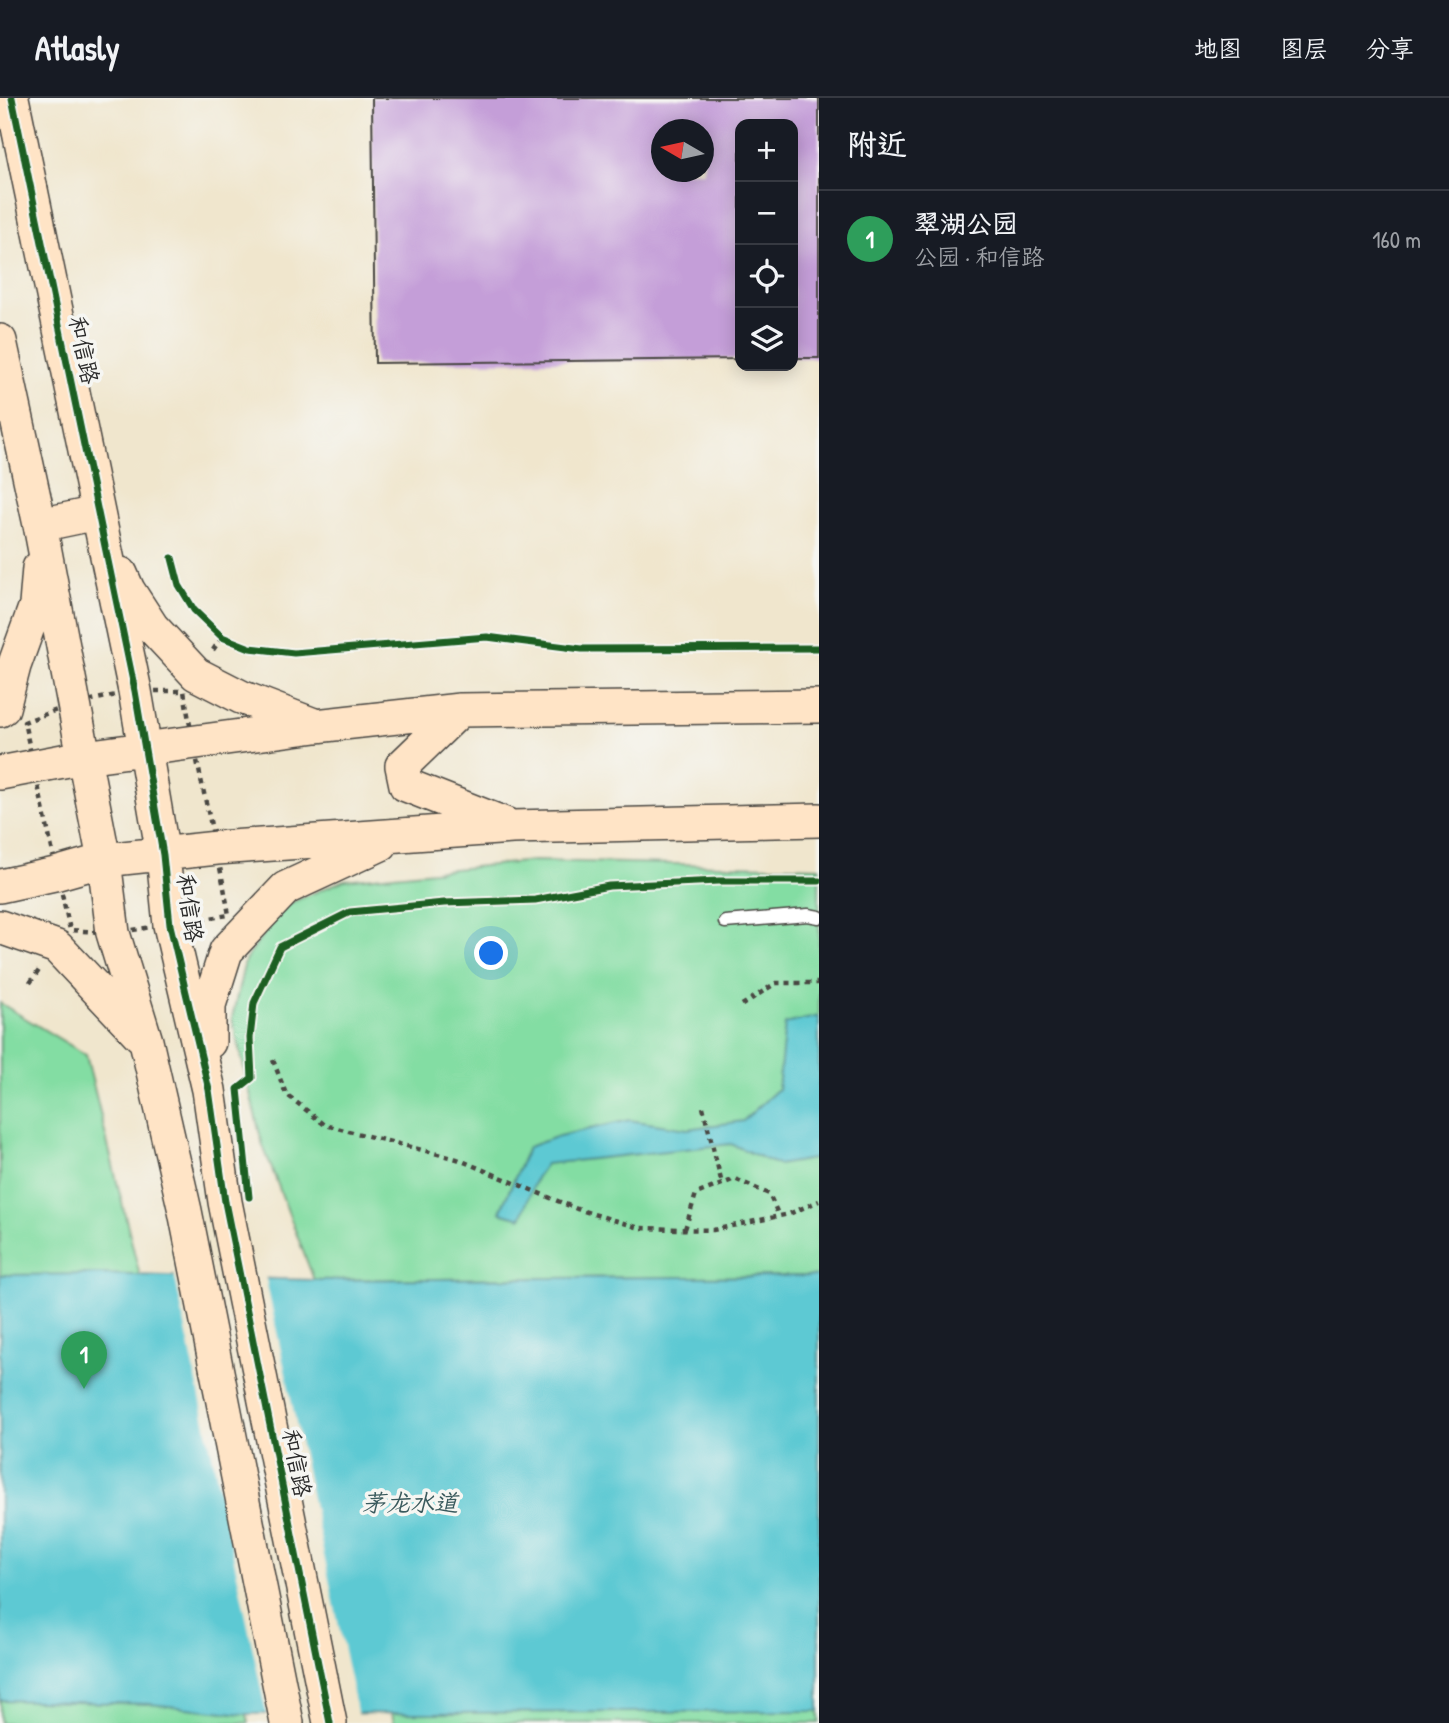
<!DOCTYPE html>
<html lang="zh">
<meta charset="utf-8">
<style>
body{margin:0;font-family:"Patrick Hand","LXGW WenKai TC",sans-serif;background:#242831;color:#f1f3f6}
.controls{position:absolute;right:21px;top:21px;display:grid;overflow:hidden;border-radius:14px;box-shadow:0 4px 18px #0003}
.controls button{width:63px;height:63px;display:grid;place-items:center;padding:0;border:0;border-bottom:2px solid #363941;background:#171b24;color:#f1f3f6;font:35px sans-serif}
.compass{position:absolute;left:651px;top:21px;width:63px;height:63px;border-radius:50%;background:#171b24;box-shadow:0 4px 18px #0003;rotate:279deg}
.you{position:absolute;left:492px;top:856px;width:24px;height:24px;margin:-18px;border:5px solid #fff;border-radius:50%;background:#1a73e8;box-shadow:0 0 0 10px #1a73e833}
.badge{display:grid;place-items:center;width:46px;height:46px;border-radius:50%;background:#1a73e8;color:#fff;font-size:23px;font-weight:700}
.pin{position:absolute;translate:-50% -58px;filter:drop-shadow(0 2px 4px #0008)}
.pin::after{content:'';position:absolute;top:37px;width:24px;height:21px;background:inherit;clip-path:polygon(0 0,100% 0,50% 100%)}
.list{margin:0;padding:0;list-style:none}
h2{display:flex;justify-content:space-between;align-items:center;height:91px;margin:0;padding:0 28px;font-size:30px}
h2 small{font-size:23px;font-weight:400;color:#9ea1a6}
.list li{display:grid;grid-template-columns:46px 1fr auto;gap:21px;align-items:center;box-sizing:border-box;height:98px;padding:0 28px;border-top:2px solid #363941}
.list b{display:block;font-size:26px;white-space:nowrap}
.list p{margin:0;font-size:23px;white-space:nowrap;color:#9ea1a6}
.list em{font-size:23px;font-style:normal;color:#9ea1a6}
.icon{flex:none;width:38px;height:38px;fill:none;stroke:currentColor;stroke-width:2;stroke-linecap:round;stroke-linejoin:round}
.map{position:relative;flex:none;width:819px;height:1625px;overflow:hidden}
header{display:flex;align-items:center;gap:42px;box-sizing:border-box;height:98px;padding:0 35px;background:#171b24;border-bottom:2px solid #363941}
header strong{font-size:33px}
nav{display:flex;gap:38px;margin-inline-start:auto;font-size:24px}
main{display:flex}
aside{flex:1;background:#171b24}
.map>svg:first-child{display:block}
.green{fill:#83dda3;stroke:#578467;stroke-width:2}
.water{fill:#5dc9d3;stroke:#447a7f;stroke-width:2}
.pier{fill:#f0e6cd}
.building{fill:#c49ed8;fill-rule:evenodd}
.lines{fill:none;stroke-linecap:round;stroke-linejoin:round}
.lane-casing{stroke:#494743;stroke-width:15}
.secondary-casing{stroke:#494743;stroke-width:36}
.path{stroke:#494743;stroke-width:4.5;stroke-dasharray:5 5;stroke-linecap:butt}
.lane{stroke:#fff;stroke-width:12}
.secondary{stroke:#ffe4c6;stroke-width:33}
.cycleway-casing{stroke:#f6f6f2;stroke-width:11}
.cycleway{stroke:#1b5e20;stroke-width:7}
.labels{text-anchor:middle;stroke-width:7;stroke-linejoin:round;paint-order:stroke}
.street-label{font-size:23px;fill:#2b2b2b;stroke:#f6f6f2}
.water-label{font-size:24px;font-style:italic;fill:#3a5a5d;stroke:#f6f6f2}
</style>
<header>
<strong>Atlasly</strong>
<nav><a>地图</a><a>图层</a><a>分享</a></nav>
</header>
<main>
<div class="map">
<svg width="819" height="1625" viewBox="0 0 819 1625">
<rect width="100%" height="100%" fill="#f6f6f2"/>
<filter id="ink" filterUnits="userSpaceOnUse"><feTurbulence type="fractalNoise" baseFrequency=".0143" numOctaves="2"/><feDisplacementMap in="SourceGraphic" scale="14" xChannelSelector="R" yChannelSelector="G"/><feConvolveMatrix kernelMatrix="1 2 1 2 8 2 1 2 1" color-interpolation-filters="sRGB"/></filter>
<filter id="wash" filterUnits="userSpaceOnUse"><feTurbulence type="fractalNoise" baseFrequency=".00686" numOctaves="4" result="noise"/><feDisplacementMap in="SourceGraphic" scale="28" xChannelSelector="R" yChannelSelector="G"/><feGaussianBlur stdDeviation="1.57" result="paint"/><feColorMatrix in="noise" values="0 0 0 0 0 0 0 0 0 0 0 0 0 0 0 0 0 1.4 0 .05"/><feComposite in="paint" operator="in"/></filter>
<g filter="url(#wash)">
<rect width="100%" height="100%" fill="#f0e6cd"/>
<!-- green -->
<path class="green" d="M533,763L819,769V1178L314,1182L262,1045L232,920L245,863L283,808L344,782Z
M0,905L86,957L249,1625H0Z
M658,1613H819V1625H394L392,1615Z"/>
<!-- water -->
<path class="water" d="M819,918V1060L778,1067L731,1046L546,1066L536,1080L521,1120L500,1114L528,1049L559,1038L629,1022L687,1031L743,1023L778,991L785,926Z
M97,1176L314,1182L819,1178V1613L243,1616L149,1606L0,1602V1177Z"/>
<!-- pier -->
<path class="pier" d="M174,1175L265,1177L358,1619H267Z"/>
<g id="blocks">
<!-- building -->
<path class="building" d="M372,0H819V260H793V26H740V261L375,265ZM662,32H704V74H662Z"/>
</g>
</g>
<g filter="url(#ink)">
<use href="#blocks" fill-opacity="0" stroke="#494743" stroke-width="2"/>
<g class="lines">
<!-- lane casing -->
<g class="lane-casing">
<path id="lane" d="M725,824L808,817L819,819"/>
</g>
<!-- secondary casing -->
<g class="secondary-casing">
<path id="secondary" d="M12,0L135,593L163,757L170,827L209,992L225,1104L330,1625
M0,243L40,427L84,659L104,762L113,835L146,943L185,1113L287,1625
M40,427L97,415
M121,476L128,492L152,529L196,576L241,599L314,627
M0,612L3,610L14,568L36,507L39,470
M460,612L402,668L406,687L505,726
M0,675L84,659L316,628L460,612L819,608
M0,788L55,776L104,762L217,750L512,729L819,722
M0,829L57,849L141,938
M209,944V907L226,853L286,790L381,746"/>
</g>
<!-- path -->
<path class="path" d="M213,552L222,539
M135,593H184C196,668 216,742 229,817L113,835L70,832L24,624L73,606Z
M30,885L40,871
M742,907L776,885H819
M273,962L286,996L325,1027L457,1061L577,1111L640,1130L713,1132L789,1116L819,1103
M703,1009L722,1086
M685,1131L696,1096L735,1081L769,1096L779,1118"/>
<!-- lane -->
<use href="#lane" class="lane"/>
<!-- secondary -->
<use href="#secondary" class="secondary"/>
<!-- cycleway casing -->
<g class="cycleway-casing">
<path id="cycleway" d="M12,0L135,593L163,757L170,827L209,992L225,1104L330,1625
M172,460L179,487L194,512L222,539L250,550L294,555L487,539L582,551L819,550
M249,1099L238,991L252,980L250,940L254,905L280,849L350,814L444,805L535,802L609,788L719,783H819"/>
</g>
<!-- cycleway -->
<use href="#cycleway" class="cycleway"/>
</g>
</g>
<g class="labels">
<!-- street labels -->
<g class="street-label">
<text transform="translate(84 252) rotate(78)" y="8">和信路</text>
<text transform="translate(190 810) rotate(82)" y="8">和信路</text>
<text transform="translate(297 1365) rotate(79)" y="8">和信路</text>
</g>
<!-- water labels -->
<g class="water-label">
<text x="410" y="1413">茅龙水道</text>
</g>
</g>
</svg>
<div class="controls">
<button>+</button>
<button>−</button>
<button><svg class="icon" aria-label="locate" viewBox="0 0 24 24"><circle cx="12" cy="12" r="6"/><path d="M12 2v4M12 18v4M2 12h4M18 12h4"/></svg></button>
<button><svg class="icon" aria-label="layers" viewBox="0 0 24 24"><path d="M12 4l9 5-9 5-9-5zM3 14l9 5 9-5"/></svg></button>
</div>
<svg class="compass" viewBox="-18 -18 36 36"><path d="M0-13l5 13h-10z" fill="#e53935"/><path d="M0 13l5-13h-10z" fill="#9ea1a6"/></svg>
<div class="you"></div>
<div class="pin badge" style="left:84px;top:1291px;background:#2e9e5b">1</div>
</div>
<aside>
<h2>附近<small></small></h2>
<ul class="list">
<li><span class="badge" style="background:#2e9e5b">1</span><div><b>翠湖公园</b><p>公园 · 和信路</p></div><em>160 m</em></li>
</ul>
</aside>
</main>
